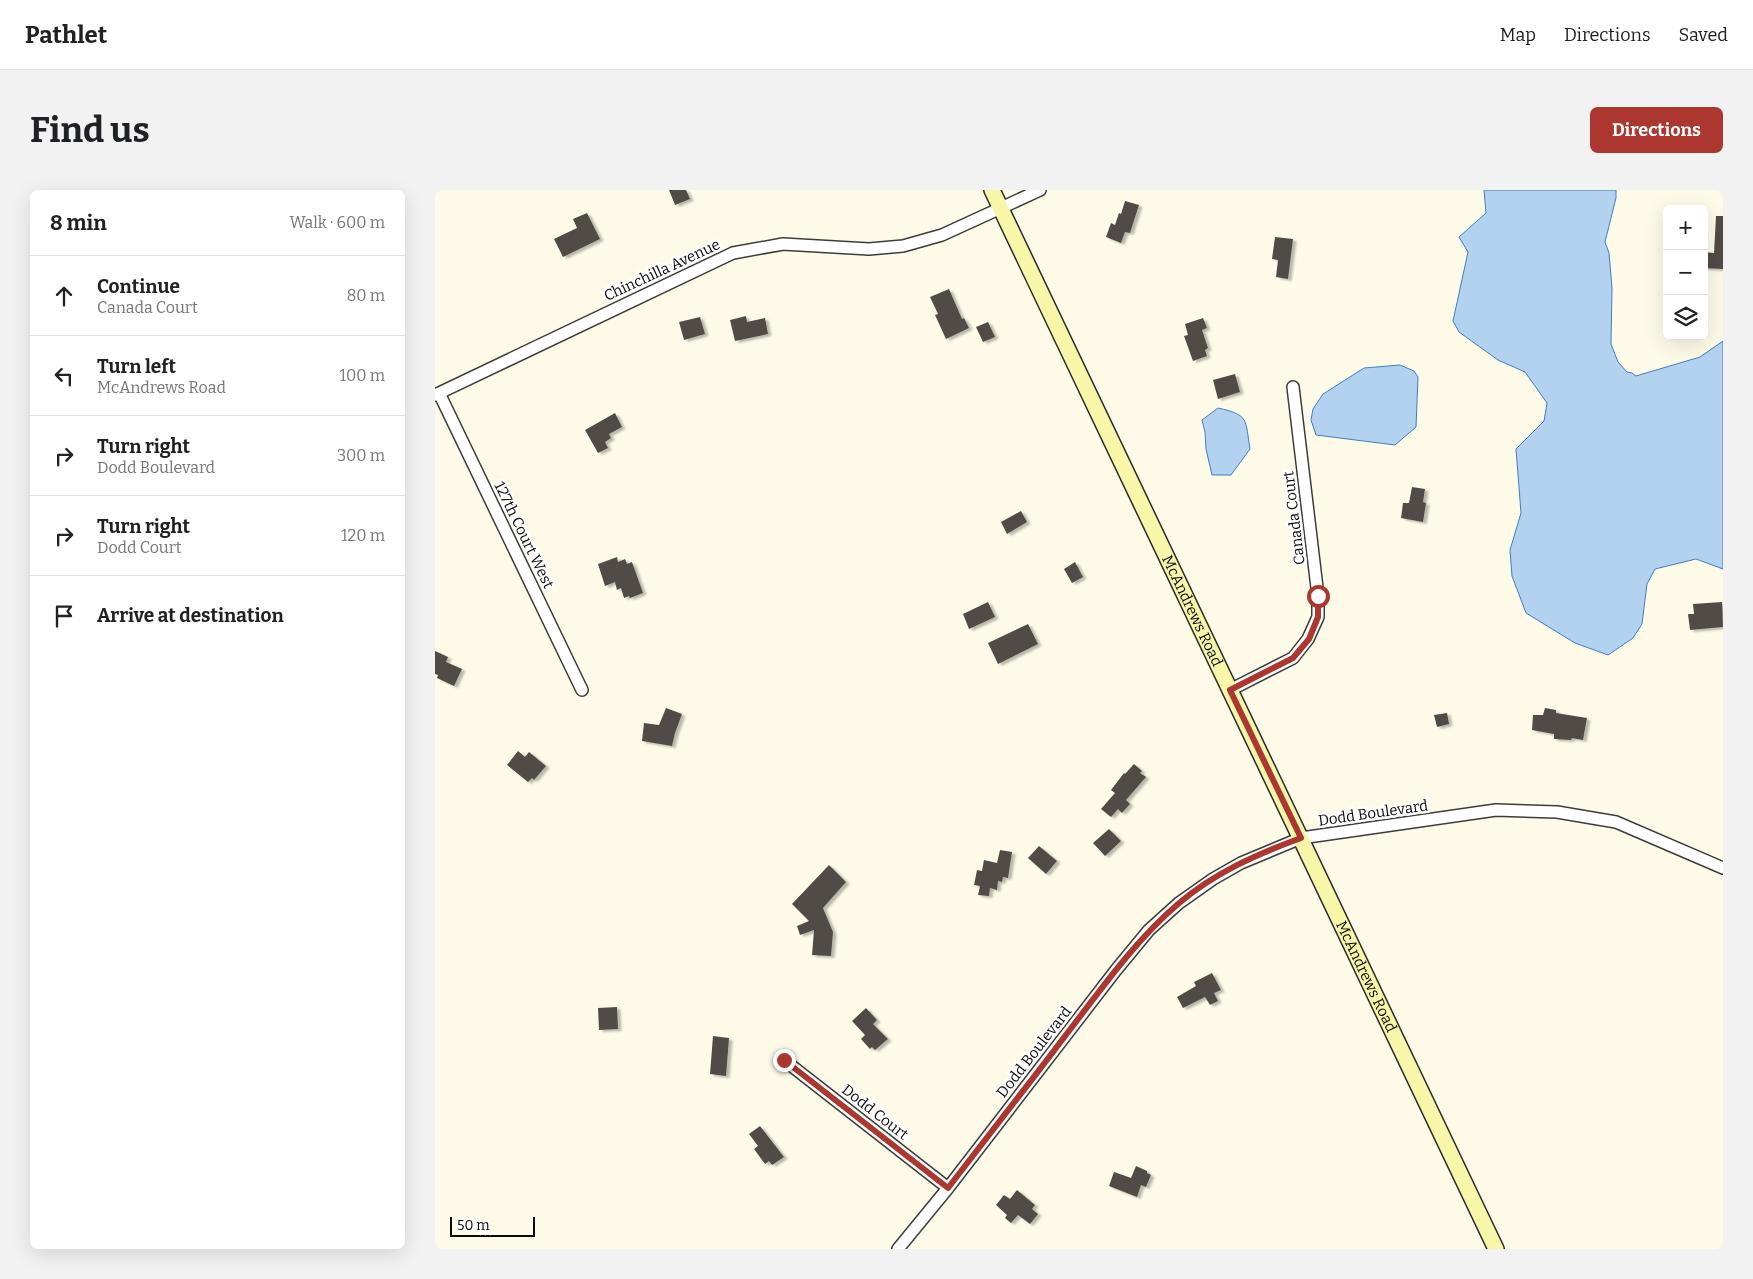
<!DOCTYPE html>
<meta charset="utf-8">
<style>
body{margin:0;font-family:Bitter,serif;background:#f2f2f2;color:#202124}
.controls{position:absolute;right:15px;top:15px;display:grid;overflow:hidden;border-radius:8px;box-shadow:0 5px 20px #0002}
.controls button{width:45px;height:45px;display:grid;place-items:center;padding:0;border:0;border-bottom:1px solid #e0e0e0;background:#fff;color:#202124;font:25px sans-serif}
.scale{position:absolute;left:15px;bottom:12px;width:85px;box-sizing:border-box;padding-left:5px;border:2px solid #090909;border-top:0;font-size:14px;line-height:18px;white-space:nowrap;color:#090909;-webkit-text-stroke:4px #fff;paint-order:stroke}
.stop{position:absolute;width:15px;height:15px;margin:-11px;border:4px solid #ab3730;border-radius:50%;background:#fff}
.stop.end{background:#ab3730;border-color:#fff;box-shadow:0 1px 5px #0008}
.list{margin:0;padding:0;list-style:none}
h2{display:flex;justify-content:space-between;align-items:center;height:65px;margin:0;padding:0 20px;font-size:21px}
h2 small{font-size:16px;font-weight:400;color:#757577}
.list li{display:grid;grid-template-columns:32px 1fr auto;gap:15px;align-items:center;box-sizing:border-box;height:80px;padding:0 20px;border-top:1px solid #e0e0e0}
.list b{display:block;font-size:19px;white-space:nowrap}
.list p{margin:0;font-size:16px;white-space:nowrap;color:#757577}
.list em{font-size:16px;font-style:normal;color:#757577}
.icon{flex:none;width:28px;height:28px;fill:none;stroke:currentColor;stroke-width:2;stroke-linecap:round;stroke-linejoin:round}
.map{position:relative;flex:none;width:1288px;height:1059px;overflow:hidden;border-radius:8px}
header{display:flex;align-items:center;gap:30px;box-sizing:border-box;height:70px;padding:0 25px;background:#fff;border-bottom:1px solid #e0e0e0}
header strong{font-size:24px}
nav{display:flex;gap:28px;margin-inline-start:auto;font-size:18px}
.intro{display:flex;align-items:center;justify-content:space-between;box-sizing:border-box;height:120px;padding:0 30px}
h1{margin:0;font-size:35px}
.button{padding:12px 22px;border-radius:8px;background:#ab3730;color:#fff;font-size:18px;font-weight:700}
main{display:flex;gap:30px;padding:0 30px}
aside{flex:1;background:#fff;border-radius:8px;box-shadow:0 5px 20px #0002}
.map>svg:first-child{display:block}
.water{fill:#b2d2ef;stroke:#407fbf}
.building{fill:#514c47;filter:url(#shadow)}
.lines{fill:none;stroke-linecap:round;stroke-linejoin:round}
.street-casing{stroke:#3c3c3c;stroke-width:14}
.secondary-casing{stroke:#2b2b2b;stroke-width:18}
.street{stroke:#fff;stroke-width:11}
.secondary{stroke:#f7f6a9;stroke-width:15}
.route{stroke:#ab3730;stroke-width:6}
.labels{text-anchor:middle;stroke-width:5;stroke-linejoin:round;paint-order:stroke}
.street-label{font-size:15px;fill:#090909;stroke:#fff}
</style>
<header>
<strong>Pathlet</strong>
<nav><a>Map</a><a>Directions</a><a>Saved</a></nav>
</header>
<div class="intro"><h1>Find us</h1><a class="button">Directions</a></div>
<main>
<aside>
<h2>8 min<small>Walk · 600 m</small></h2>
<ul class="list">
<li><svg class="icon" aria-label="ahead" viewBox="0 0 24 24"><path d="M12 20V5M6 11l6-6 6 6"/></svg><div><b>Continue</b><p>Canada Court</p></div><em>80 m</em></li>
<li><svg class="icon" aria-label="left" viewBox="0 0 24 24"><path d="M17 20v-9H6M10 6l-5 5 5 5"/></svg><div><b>Turn left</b><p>McAndrews Road</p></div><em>100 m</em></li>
<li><svg class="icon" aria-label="right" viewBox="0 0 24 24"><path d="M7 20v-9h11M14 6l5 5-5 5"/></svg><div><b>Turn right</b><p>Dodd Boulevard</p></div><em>300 m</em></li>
<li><svg class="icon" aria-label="right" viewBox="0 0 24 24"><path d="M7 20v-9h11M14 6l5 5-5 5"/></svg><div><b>Turn right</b><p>Dodd Court</p></div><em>120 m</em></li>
<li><svg class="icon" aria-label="arrive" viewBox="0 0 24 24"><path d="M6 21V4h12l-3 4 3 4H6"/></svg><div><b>Arrive at destination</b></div></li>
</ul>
</aside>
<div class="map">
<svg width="1288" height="1059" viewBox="0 0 1288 1059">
<defs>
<filter id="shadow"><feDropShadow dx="3.5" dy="2" stdDeviation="1" flood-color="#0004"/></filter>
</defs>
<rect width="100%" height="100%" fill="#fdfbe8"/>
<!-- water -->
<path class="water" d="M1049,0H1181V8L1170,52L1174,63L1177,98L1176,154L1183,172L1192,182L1197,183L1201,186L1265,167L1288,151V379L1261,369L1220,379L1212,394L1207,434L1198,448L1173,465L1140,453L1091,423L1077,386L1075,360L1086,323L1081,259L1109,231L1112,213L1090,182L1063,170L1024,142L1018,131L1033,62L1024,47L1051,23Z
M965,175L979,181L983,187L981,237L960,255L881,245L876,230L878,219L888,204L929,178Z
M783,218C815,225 810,230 815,259L796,285H777L771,259L770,242L767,230Z"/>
<!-- building -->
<path class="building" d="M234,0H251L255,9L240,15Z
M690,11L704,15L695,43L690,42L686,53L671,47L676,33L680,35L684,23L686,24Z
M152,23L165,49L128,67L119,49L142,38L138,29Z
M1281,26H1288V79L1269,78V62L1279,63Z
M840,47L858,49L853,89L841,87L843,70L837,69Z
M514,99L527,129L529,128L534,138L511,149L500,125L503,124L495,107Z
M311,126L312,132L330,128L333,144L300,151L295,130Z
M265,127L270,144L249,150L244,132Z
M768,128L772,138L767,140L773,158L770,160L772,166L758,171L749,146L753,145L750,134Z
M553,132L560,147L548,152L541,137Z
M800,184L805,202L783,209L778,190Z
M180,223L187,237L174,244L176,248L170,252L173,258L163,263L150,240Z
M977,297L990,299L988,312L991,313L988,332L966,328L968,313H974Z
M586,321L592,332L572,344L566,332Z
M182,367L183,372L190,369L192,374L197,372L208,403L195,408L194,406L189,408L186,398L182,400L180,392L170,396L163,374Z
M640,372L648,387L637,393L629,379Z
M553,412L560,427L534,439L528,424Z
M1287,412L1288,437L1255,440L1253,424H1259L1258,414Z
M593,434L603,454L563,474L553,453Z
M0,461L13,467L11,472L27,479L19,496L2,488L3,485L0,484Z
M231,518L247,524L240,543L237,556L207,551L209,533L224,535Z
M1110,518L1121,520V523L1152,528L1148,550L1137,548L1136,550L1119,549V544L1097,540L1098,525H1108Z
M1012,523L1014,534L1002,537L999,525Z
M83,561L90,567L94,562L111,576L99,590L97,588L93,592L72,575Z
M699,574L707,581L705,583L711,587L691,610L695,614L687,623L683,619L676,627L666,619L680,603L676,600L689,583L690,584Z
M674,639L686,651L670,666L658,653Z
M604,656L622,671L611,684L593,668Z
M565,660L577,662L573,688L568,687L567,692L563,691L562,700L555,698L554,706L543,705L545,696L539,695L542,680L547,681L549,670L562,673Z
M394,675L411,692L388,718L398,742L396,766L377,765L379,740L365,745L362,736L374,731L357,714Z
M777,783L786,800L779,803L783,811L775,815L770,807L748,818L742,807L761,796L759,792Z
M182,817L183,839L164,840L163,818Z
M431,818L442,830L438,834L453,849L440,860L437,857L435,859L426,849L430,845L417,831Z
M278,846L294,848L291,886L275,884Z
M325,936L349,967L337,975L334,971L330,974L319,959L323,956L314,944Z
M701,976L712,981V983L716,985L711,997L706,995L702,1007L674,996L679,982L696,988Z
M582,1000L600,1015L597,1019L603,1024L595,1034L583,1025L576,1033L570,1028L572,1025L561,1015L569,1005L575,1009Z"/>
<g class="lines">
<!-- street casing -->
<g class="street-casing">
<path id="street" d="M4,203L147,500
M0,205L298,63L348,54L434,59L468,56L507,45L605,0
M795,500L858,468L873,449L883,427V406L858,197
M349,870L513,998
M463,1059L513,998L681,780L714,740L744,713L778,689L806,673L866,648L1061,620L1122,622L1181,632L1288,678"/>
</g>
<!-- secondary casing -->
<g class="secondary-casing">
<g id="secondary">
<path id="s1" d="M557,0L1061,1059"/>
</g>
</g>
<!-- street -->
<use href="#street" class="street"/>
<!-- secondary -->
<use href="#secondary" class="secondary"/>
</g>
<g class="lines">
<!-- route -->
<path class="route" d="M349,870L513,998C554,945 596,891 637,837C670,794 702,749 743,714C779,683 822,664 866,648L795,500L858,468L874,449L883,427V406"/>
</g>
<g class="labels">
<!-- street labels -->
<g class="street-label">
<text transform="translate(227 80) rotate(-25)" y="5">Chinchilla Avenue</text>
<text transform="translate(859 328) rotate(-97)" y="5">Canada Court</text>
<text transform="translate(89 345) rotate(64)" y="5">127th Court West</text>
<text dy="5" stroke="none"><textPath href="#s1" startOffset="466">McAndrews Road</textPath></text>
<text transform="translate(938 623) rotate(-8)" y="5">Dodd Boulevard</text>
<text dy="5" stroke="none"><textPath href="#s1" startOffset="871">McAndrews Road</textPath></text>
<text transform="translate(599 862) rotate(-52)" y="5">Dodd Boulevard</text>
<text transform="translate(440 922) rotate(38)" y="5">Dodd Court</text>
</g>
</g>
</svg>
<div class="controls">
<button>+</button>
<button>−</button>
<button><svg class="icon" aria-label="layers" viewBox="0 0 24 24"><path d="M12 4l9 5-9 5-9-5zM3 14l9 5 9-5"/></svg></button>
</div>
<div class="scale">50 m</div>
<div class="stop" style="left:883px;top:406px"></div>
<div class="stop end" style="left:349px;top:870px"></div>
</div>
</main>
